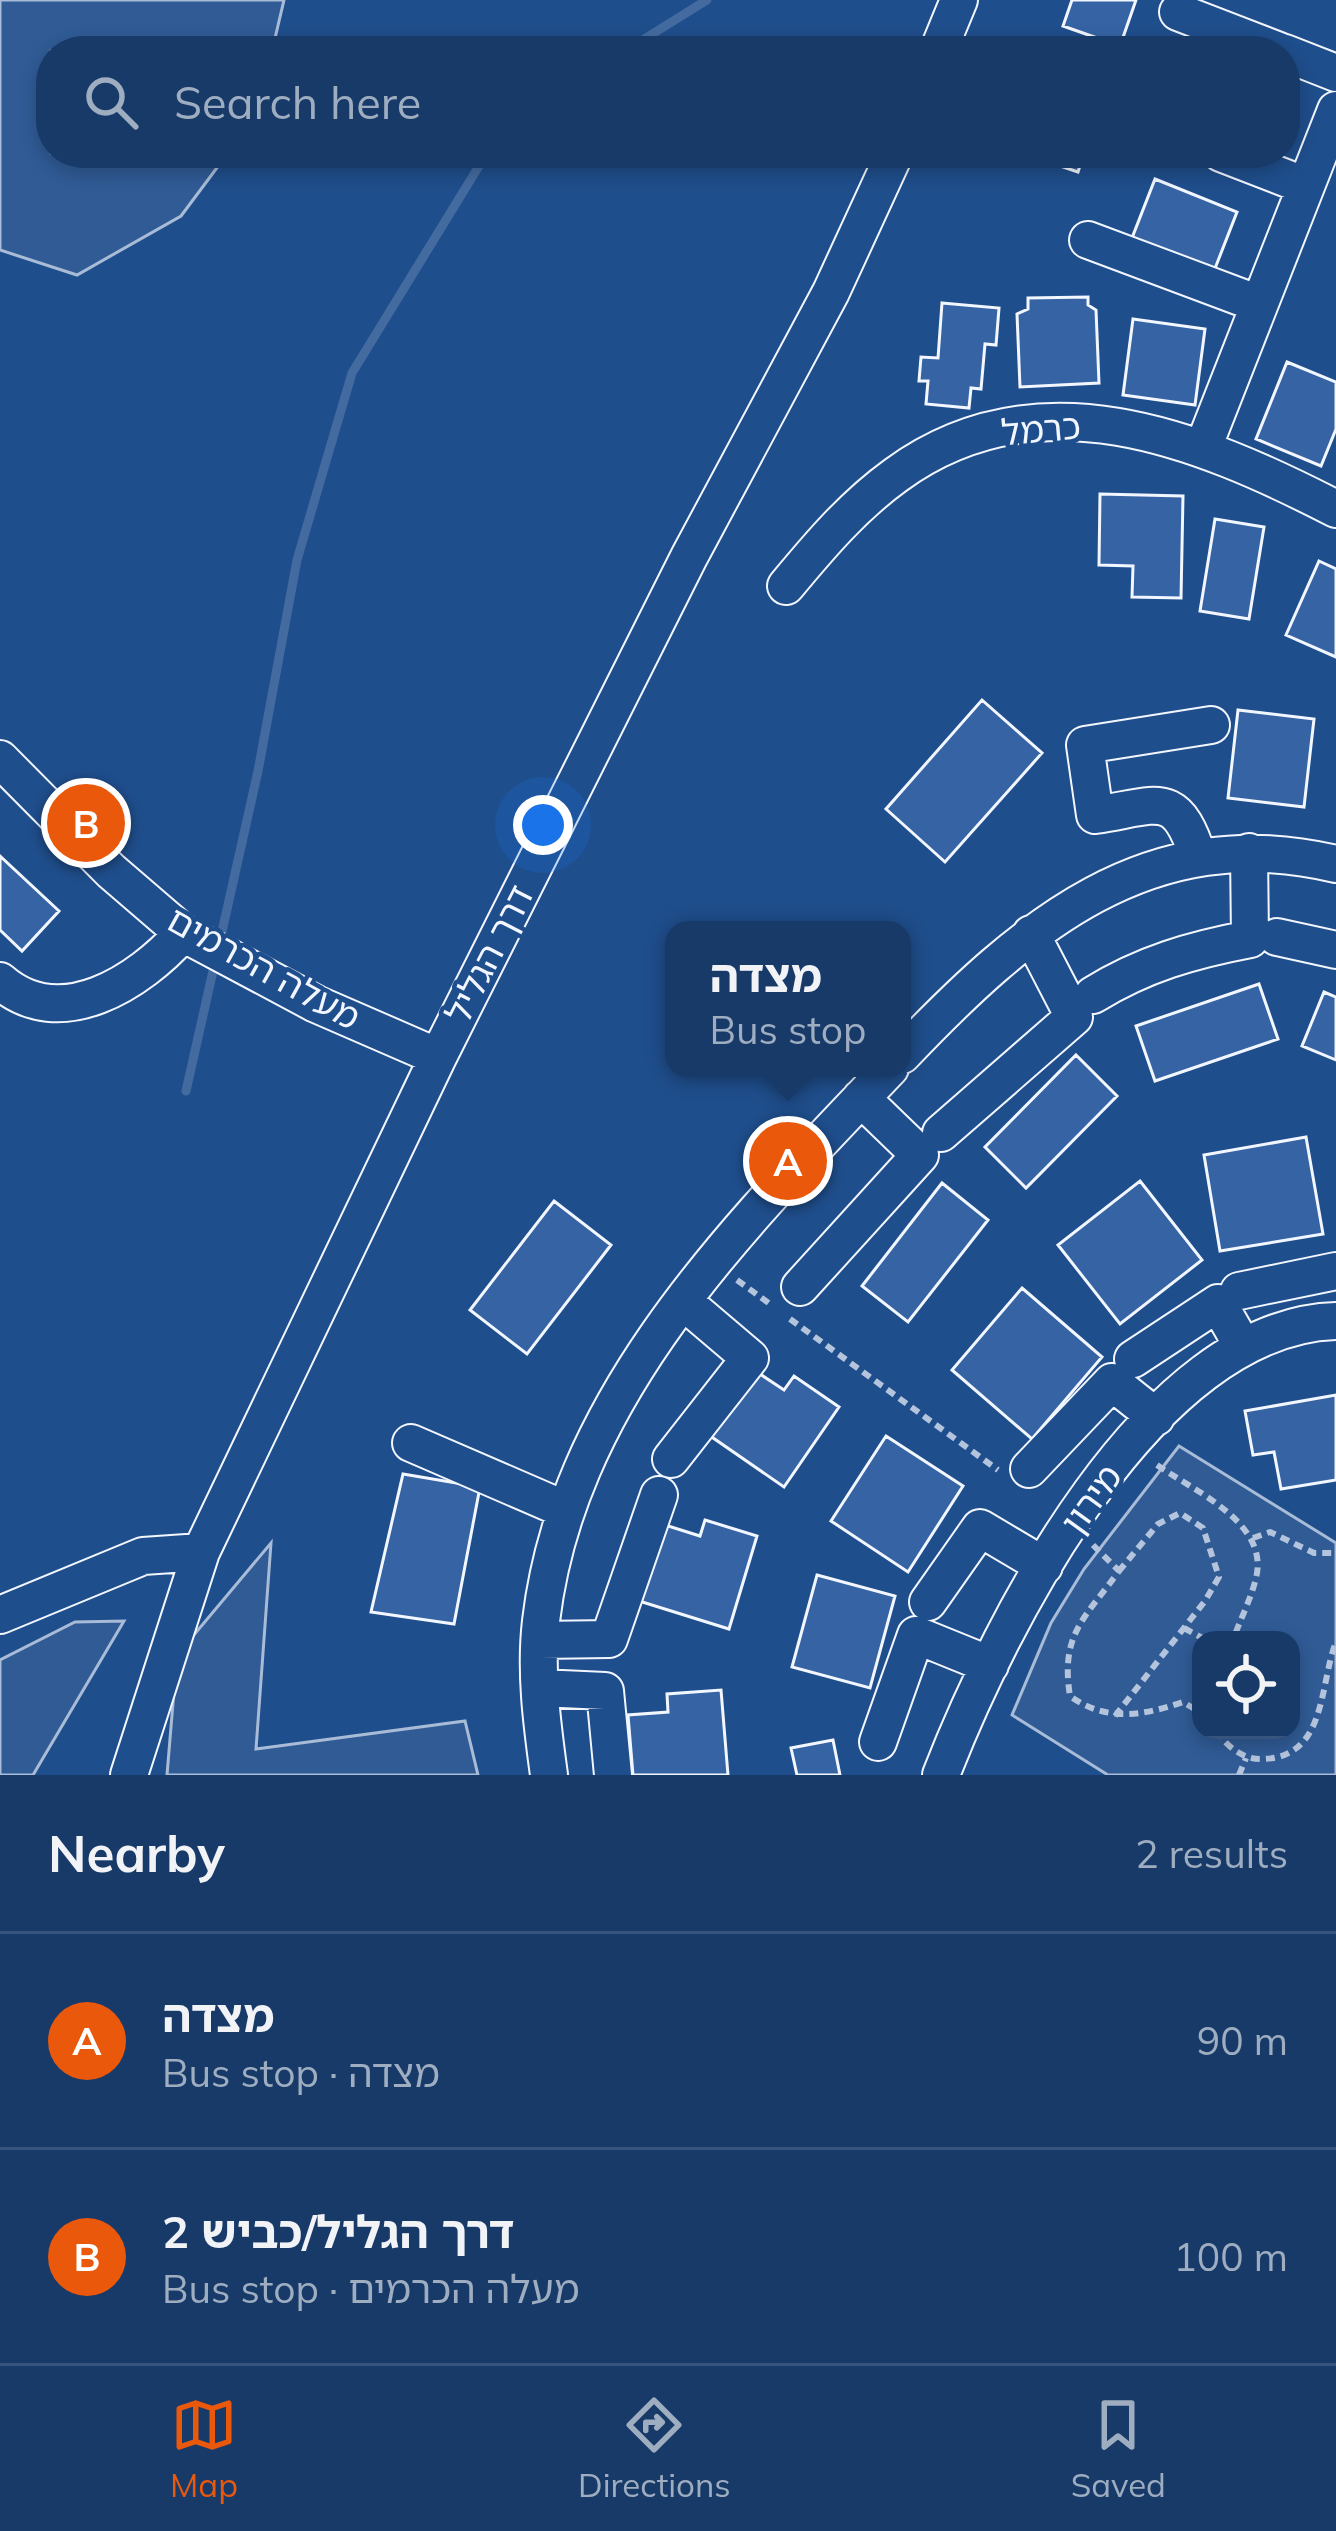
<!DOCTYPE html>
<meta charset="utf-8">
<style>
body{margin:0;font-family:Mulish,"Noto Sans Hebrew",sans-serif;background:#20416f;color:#f1f3f6}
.controls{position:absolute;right:36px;bottom:36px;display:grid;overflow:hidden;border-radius:24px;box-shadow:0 6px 18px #0003}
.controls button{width:108px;height:108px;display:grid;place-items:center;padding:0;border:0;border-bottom:3px solid #36547d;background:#173a69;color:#f1f3f6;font:60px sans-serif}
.you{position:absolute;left:543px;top:825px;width:42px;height:42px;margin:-30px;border:9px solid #fff;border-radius:50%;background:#1a73e8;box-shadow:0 0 0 18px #1a73e833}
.badge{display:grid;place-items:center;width:78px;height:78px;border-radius:50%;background:#ea580c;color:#fff;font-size:39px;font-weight:700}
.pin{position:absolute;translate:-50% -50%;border:6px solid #fff;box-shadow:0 3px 12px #0006}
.popup{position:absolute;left:665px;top:921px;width:246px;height:156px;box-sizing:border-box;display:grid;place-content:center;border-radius:24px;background:#173a69;filter:drop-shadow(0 3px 9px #0005);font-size:39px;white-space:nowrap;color:#9eadc0}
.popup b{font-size:45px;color:#f1f3f6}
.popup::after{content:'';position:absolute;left:50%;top:100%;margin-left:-24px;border:24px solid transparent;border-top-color:#173a69}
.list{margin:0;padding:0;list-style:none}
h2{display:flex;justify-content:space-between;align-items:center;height:156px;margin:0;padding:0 48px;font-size:51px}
h2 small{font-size:39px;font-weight:400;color:#9eadc0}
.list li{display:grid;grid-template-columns:78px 1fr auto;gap:36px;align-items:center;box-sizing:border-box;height:216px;padding:0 48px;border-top:3px solid #36547d}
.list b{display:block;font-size:45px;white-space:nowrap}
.list p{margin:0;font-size:39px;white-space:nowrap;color:#9eadc0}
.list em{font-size:39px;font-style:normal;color:#9eadc0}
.icon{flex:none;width:66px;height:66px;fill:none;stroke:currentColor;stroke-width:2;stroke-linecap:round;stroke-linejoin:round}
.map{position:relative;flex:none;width:1336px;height:1775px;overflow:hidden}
.search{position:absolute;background:#173a69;box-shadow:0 6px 18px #0003;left:36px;right:36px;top:36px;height:132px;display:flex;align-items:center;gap:30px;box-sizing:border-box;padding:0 42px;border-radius:48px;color:#9eadc0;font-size:45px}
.sheet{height:588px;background:#173a69}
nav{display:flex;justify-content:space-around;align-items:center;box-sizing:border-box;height:168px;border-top:3px solid #36547d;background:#173a69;font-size:33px;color:#9eadc0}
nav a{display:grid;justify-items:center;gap:6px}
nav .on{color:#ea580c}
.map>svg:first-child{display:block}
.built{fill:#305b95;stroke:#a8bbd7;stroke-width:3;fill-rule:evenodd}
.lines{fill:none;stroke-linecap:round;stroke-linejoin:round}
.stream{stroke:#446ba0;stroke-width:9}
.building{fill:#3563a3;stroke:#f2f6ff;stroke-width:3}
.minor-casing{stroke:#f2f6ff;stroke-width:40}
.path{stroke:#b3c4dc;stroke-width:6;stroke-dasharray:9 6;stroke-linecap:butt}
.minor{stroke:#1f4e8c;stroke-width:36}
.labels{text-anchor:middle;stroke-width:9;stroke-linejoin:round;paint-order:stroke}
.street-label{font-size:36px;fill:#f2f6ff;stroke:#1f4e8c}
</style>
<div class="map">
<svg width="1336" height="1775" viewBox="0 0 1336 1775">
<rect width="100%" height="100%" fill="#1f4e8c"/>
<!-- built -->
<path class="built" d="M0,0H284L272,51H51V153H228L181,216L77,275L0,250Z
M1179,1446L1336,1543V1775H1108L1012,1715L1051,1623L1084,1569ZM1291,1640V1730H1201V1640Z
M271,1543L256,1749L465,1721L478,1775H167L177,1655Z
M124,1621L33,1775H0V1660L75,1622Z"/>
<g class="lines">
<!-- stream -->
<path class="stream" d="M625,51L707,0
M219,945L258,771L297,560L352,373L487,153
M186,1091L215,962"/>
</g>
<!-- building -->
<path class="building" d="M1072,0H1136L1120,46L1063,26Z
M1022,153H1084L1078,172Z
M1155,179L1237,212L1214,271L1132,238Z
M1088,297V305L1096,310L1099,383L1020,387L1017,314L1028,309V298Z
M942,303L999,308L996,345L985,344L981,389L971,388L969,408L926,404L928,381H919L921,357L938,358Z
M1133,319L1205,329L1195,405L1123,395Z
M1287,362L1336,382V429L1321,466L1256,439Z
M1100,494L1183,496L1181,598L1132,597L1133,566L1099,565Z
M1215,519L1264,527L1249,619L1200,611Z
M1319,561L1336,569V657L1286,635Z
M982,700L1042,753L945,862L886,809Z
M1238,710L1314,719L1304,807L1228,798Z
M0,856L59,911L22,951L0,930Z
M1259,984L1278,1039L1155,1081L1136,1026Z
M1324,992L1336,997V1060L1302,1046Z
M1076,1055L1117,1096L1026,1188L985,1147Z
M1306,1137L1323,1234L1220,1251L1204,1155Z
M1140,1181L1202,1260L1120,1324L1058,1245Z
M942,1183L988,1220L908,1322L862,1286Z
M554,1201L611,1245L527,1354L470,1310Z
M1022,1288L1102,1357L1032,1439L952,1370Z
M751,1368L784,1390L794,1376L839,1407L784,1487L706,1433Z
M1336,1395V1480L1281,1489L1274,1452L1253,1455L1245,1411Z
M886,1436L963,1486L908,1572L831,1521Z
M403,1474L480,1487L454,1624L371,1612Z
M705,1520L757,1536L729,1629L639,1601L662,1524L700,1536Z
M817,1575L895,1596L870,1688L792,1667Z
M721,1690L728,1775H633L628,1715L668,1712L667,1694Z
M833,1740L840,1775H797L791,1748Z"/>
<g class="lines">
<!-- minor casing -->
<g class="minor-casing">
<path id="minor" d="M1178,12L1279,51
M938,51L959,0
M1285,53L1336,73
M1221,153L1306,186
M1088,240L1259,304
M1203,448L1336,110
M786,586C820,545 853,506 896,475C1037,372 1198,438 1336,509
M0,759L111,871L183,933L316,1004L438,1057
M1198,857C1176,787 1157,806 1095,815L1085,745L1211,725
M1277,937L1336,950
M0,981C60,1034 140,982 183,933
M1093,995C1143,964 1192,950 1250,939L1249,852
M902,1055C1023,928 1148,819 1336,864
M941,1133L1074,1017L1031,934
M800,1287L920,1155L861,1098
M1239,1291L1336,1271
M1133,1359L1218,1303L1242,1345
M411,1443L566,1510
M671,1459L750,1358L683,1301
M1029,1469L1112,1382L1156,1417
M928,1602L980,1528L1044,1566
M0,1615L143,1556L201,1552
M540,1640L609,1639L659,1495
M540,1688L605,1691L613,1775
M878,1742L916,1635L990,1665
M129,1775L201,1552L438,1057L689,557L831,292L895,153
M549,1775C542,1724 535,1672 541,1621C568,1394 740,1226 890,1068
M941,1775C1000,1623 1150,1326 1336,1321"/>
</g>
<!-- path -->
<path class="path" d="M737,1280L770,1304
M790,1319L998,1470
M1157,1465C1194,1491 1270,1523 1256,1578C1251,1599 1240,1620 1233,1640
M1253,1538L1270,1532L1314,1553H1336
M1093,1545L1119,1571C1085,1618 1060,1634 1070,1696C1106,1722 1142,1716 1183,1702L1201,1713
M1184,1628L1206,1640
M1115,1716L1205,1601L1219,1577L1203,1528L1180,1513L1158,1524L1119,1571
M1217,1730C1225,1746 1244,1760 1262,1759C1327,1758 1319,1685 1336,1642
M1239,1775L1246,1758"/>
<!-- minor -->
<use href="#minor" class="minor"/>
</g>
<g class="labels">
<!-- street labels -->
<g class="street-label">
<text transform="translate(1041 429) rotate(-5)" y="13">כרמל</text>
<text transform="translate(489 954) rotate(-63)" y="13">דרך הגליל</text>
<text transform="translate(264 968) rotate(29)" y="13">מעלה הכרמים</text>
<text transform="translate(1091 1499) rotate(-54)" y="13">מירון</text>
</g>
</g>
</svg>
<div class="controls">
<button><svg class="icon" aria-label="locate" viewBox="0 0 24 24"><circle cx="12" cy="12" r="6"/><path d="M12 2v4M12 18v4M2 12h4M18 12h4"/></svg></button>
</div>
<div class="you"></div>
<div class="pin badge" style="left:788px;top:1161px">A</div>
<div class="popup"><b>מצדה</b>Bus stop</div>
<div class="pin badge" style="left:86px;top:823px">B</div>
<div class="search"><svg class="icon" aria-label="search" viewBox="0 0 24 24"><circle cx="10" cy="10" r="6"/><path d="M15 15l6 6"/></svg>Search here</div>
</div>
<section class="sheet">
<h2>Nearby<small>2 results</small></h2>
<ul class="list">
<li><span class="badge">A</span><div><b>מצדה</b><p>Bus stop · מצדה</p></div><em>90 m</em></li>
<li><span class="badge">B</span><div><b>דרך הגליל/כביש 2</b><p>Bus stop · מעלה הכרמים</p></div><em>100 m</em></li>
</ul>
</section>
<nav>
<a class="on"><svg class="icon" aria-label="map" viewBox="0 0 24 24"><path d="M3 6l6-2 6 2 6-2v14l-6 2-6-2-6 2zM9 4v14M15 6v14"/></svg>Map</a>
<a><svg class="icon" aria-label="directions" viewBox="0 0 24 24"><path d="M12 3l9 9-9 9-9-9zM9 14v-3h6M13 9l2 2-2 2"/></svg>Directions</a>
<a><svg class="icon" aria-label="saved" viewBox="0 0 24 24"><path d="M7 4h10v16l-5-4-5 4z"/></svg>Saved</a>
</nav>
